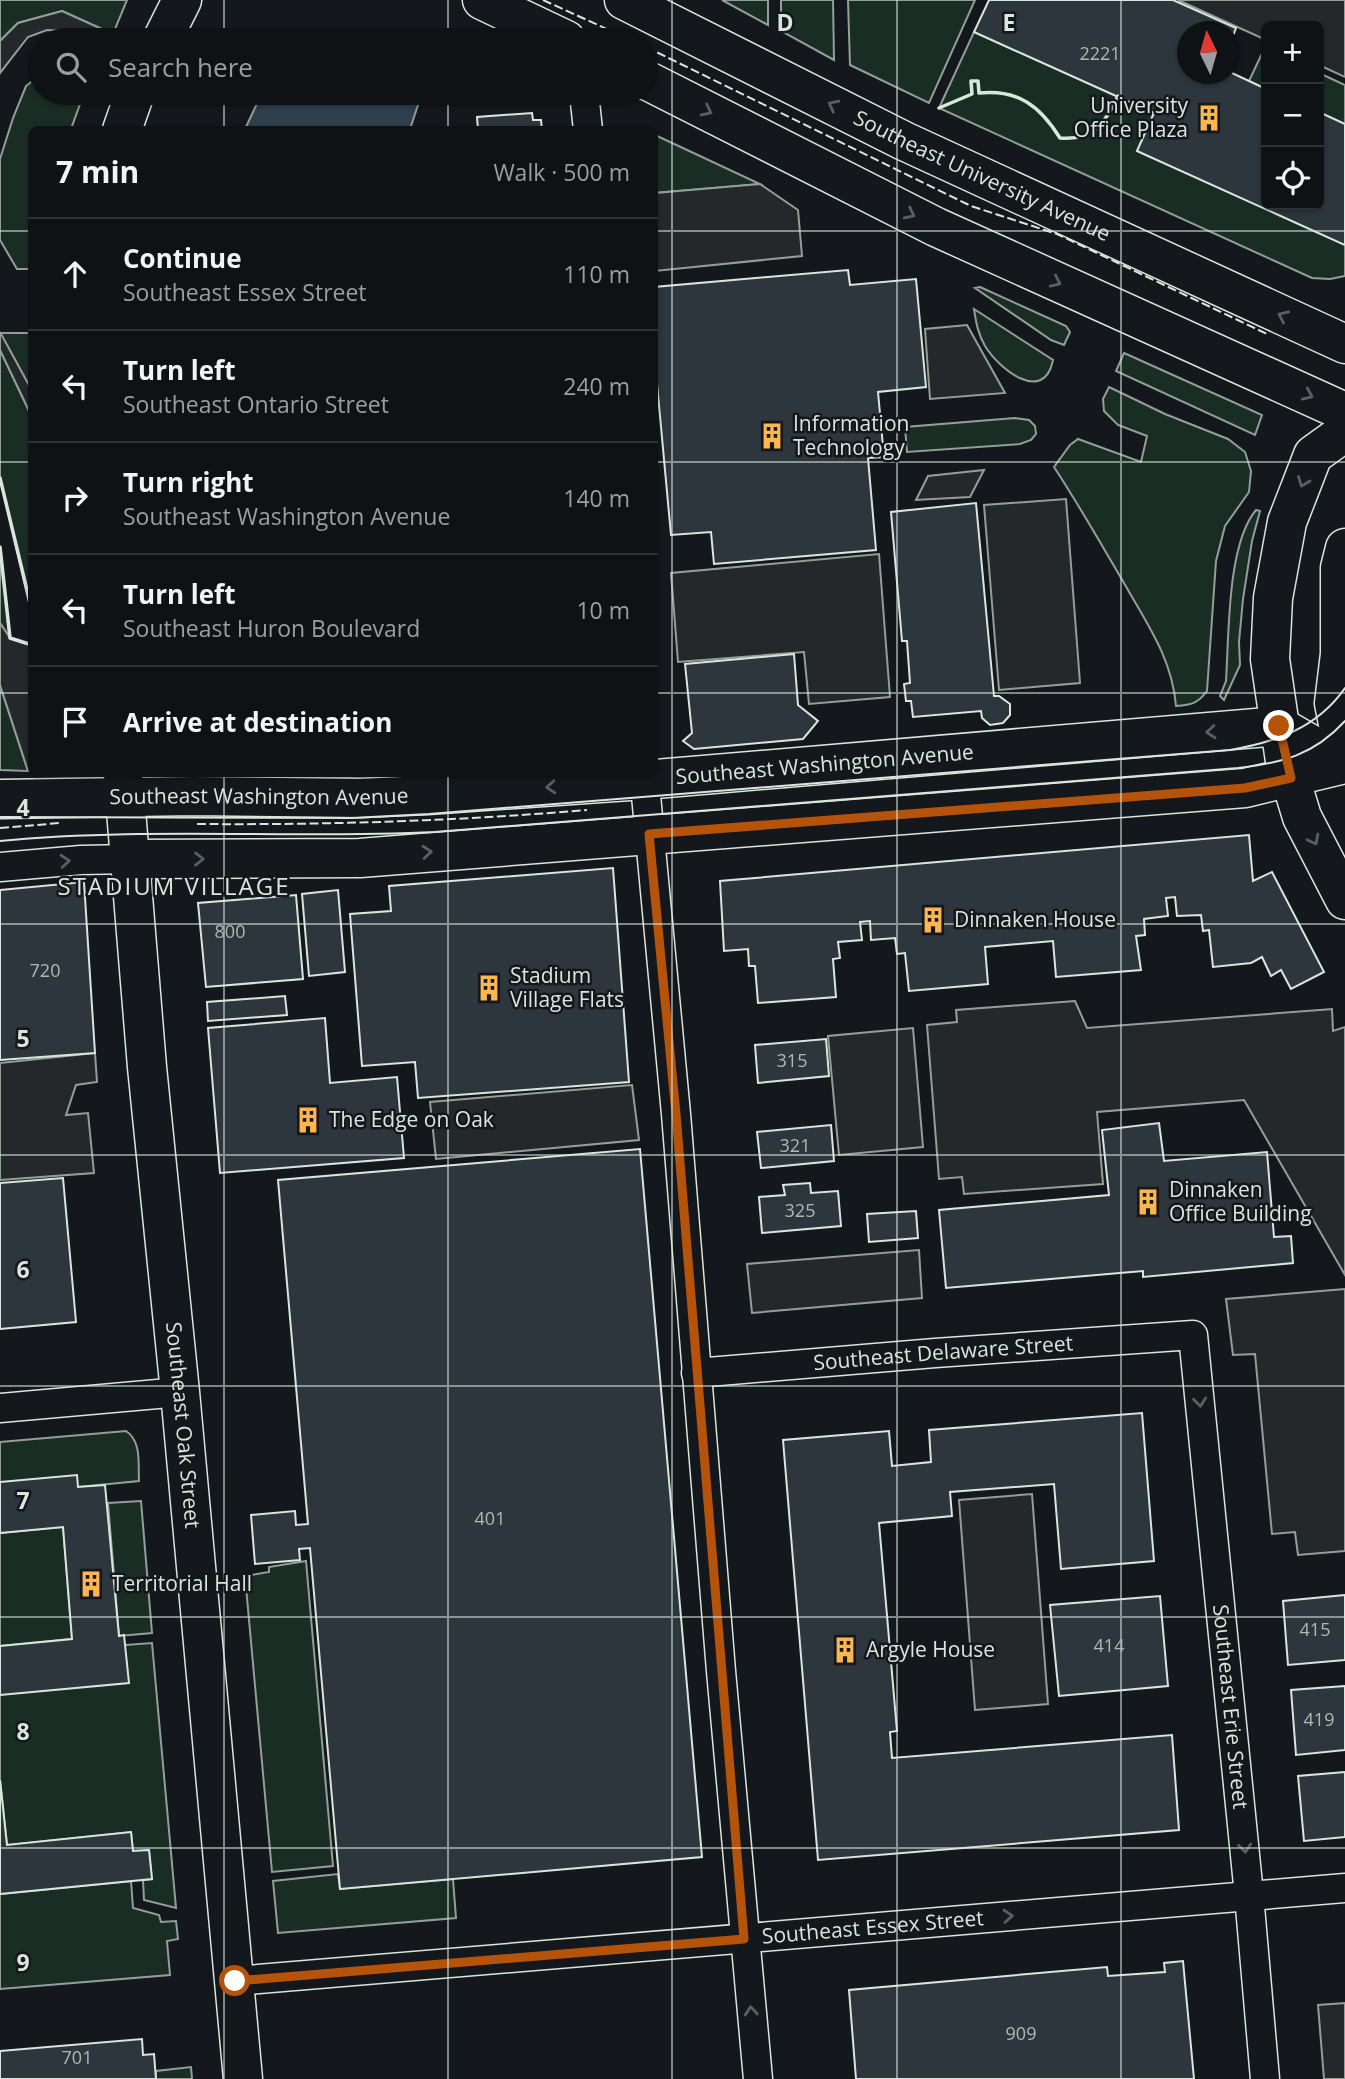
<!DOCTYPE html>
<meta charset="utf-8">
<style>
body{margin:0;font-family:"Open Sans",sans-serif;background:#1d2022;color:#f1f3f6}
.controls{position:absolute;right:21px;top:21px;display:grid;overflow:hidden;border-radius:10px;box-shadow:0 2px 5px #0004}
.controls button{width:63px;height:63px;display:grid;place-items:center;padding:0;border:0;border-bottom:2px solid #2f3234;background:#0f1215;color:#f1f3f6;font:35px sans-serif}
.compass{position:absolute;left:1177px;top:21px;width:63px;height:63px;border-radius:50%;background:#0f1215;box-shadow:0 2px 5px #0004;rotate:355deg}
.stop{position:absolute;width:21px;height:21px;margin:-16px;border:5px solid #b45309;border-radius:50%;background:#fff}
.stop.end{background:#b45309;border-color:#fff;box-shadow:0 2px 7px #0008}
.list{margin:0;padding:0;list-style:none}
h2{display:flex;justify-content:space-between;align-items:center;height:91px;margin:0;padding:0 28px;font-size:30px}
h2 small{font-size:23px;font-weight:400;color:#9b9ea0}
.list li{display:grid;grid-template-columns:46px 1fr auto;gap:21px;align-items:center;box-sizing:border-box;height:112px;padding:0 28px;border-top:2px solid #2f3234}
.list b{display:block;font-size:26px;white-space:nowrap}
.list p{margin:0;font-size:23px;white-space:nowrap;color:#9b9ea0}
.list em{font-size:23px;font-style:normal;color:#9b9ea0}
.icon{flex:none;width:38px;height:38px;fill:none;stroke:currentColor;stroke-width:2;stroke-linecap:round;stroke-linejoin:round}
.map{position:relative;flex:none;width:1345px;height:2079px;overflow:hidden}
.search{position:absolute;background:#0f1215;box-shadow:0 2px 5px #0004;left:28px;top:28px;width:630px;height:77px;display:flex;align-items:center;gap:18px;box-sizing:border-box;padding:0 24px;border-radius:38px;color:#9b9ea0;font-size:26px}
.panel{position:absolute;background:#0f1215;box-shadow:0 2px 5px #0004;left:28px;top:126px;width:630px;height:651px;border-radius:10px}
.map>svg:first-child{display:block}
.green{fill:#1a2d24;stroke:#939e99;stroke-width:2}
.parking{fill:#24282b;stroke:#939e99;stroke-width:2}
.water{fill:#2f3f4d;stroke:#939e99;stroke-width:2}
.building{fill:#2c363c;stroke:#d8e6dc;stroke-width:2}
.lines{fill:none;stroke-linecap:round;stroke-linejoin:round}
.street-casing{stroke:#d8e6dc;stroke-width:31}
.secondary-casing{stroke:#d8e6dc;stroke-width:41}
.street{stroke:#14181c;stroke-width:28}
.secondary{stroke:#14181c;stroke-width:38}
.tram{stroke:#d8e6dc;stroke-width:2}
.fence{stroke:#d8e6dc;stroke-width:2;stroke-dasharray:9 3.5;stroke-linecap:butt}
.wall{stroke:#d8e6dc;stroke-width:3.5}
.oneway{stroke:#59605f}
.route{stroke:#b45309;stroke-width:9}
.grid{fill:none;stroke:#d8e6dc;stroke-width:2;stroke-opacity:0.55}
.labels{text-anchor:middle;stroke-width:5;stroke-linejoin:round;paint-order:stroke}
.number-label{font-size:18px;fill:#adbab4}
.poi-label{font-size:21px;fill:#d8e6dc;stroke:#14181c;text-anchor:start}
.street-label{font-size:21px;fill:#d8e6dc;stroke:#14181c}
.quarter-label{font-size:24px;letter-spacing:2px;fill:#d8e6dc;stroke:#14181c}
.grid-label{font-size:23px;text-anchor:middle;font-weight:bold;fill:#d8e6dc;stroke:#14181c;stroke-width:5;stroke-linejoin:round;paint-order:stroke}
</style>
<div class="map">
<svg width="1345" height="2079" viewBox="0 0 1345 2079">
<rect width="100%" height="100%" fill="#14181c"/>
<!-- green -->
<path class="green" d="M0,0H127L113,34L62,11L18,23L0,41Z
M722,0H768V25Z
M781,0H833L834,60L781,31Z
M848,0H975L929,103L850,65Z
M974,32L1154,113L1137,151L1345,245V276L1330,279L1312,278L939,108Z
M1265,47L1266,48V89L1249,81Z
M1319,73L1345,85V124L1319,112Z
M40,75V93H84L71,129L32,130L31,269H17L0,240V159L13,118L26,86Z
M655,135L760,184L655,193Z
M980,287L1066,326L1070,332L1064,345L1051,340L975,288Z
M974,309L1053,360C1044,405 999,369 985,346C978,334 976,322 974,309Z
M0,333H31V389Z
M0,350L31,415V611L0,478Z
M1124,353L1262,415L1255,435L1116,371Z
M1109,387L1165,414L1228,439L1245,452L1251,471L1249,492L1225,526L1216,561L1207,691C1198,703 1192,705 1176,706C1172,658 1147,624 1124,583C1101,544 1079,505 1054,467L1070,445L1078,439L1141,462L1147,436L1118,425L1104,411L1103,399Z
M1015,418L1029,420L1035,426L1036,434L1031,440L1020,444L907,452L905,427Z
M1256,510L1260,511L1252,541L1243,599L1239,642L1240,665L1224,700L1220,696L1226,681C1229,636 1227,544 1256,510Z
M0,547L10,638L0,623Z
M0,685L28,771L0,770Z
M126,1431C142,1441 138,1465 139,1481L78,1487L0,1482V1442Z
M141,1501L152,1633L119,1636L108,1503Z
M63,1527L72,1639L0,1646V1533Z
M306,1561L333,1866L272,1872L245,1576L269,1572V1567Z
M152,1643L176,1908L144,1900L143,1880L152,1879L149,1850L133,1851L131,1832L7,1845L0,1779V1695L125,1645Z
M338,1874L340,1889L453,1879L456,1918L278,1933L273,1881Z
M131,1881L133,1908L159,1915L161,1922L176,1921L178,1939L167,1941L170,1975L0,1989V1894Z
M191,2067L192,2079H156V2071Z"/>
<!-- parking -->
<path class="parking" d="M1178,0H1345V77L1319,65V26H1266V40Z
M62,11L113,34L111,40H84L66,31L47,30L28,37L0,73V41L18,23Z
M760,184L798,210L802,256L655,271V193Z
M967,325L1005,393L930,399L925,329Z
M0,332L31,389V415L0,350Z
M984,470L970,497L916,500L928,476Z
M1066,499L1080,683L999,690L984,505Z
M879,554L890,697L809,704L804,652L678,662L671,573Z
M0,623L10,638L31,645V771H28L0,685Z
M322,774H393L322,779Z
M1075,1001L1087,1028L1332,1009L1333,1031L1345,1027V1275L1244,1100L1097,1112L1103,1184L964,1194L962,1177L939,1179L927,1025L957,1022L956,1010Z
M913,1028L923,1147L839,1155L828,1036Z
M95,1053L97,1082L76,1085L66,1115L88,1113L94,1173L0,1180V1063Z
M632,1085L639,1140L436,1159L430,1102Z
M919,1250L922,1298L752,1313L747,1264Z
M1345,1289V1551L1298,1555L1295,1532L1272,1534L1255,1354L1233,1355L1226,1299Z
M1032,1494L1048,1704L975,1710L959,1500Z
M1345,2003V2079H1324L1318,2005Z"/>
<!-- water -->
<path class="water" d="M262,93H415L421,96L410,129H245Z"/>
<!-- building -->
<path class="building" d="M989,0H1173L1236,28L1230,44V32H1188V74L1230,72L1266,89V205H1319V112L1345,124V245L1137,151L1154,113L974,32Z
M532,113L533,120H541L542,130H478L477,117Z
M848,270L850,285L916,279L926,387L878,392L884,457L868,458L876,550L714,564L711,532L671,535L654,351V287Z
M976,503L994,696H999L1010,704V715L1003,723L990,725L982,718L981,711L913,717L911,701H906L904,684L910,683L907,641H902L891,512Z
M794,654L798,705L818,721L803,739L694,749L683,741L692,733L685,664Z
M1249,835L1253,881L1272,872L1324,972L1291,989L1281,970L1271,976L1262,957L1251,963L1213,967L1209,930L1203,931L1201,915L1177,916L1175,897L1166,898L1168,916L1144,919L1145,935L1136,936L1141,970L1056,977L1053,941L985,947L988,984L909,991L905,953L897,954L895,938L871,940L870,921L860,922L862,940L838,942L840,958L833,959L836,997L758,1003L755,966H749L748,949L724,951L720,881Z
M613,868L629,1082L418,1098L415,1062L362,1066L350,914L391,911L389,886Z
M84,882L95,1053L0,1060V890Z
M338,890L345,972L309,976L302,894Z
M296,895L303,979L206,987L198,903Z
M285,996L287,1015L208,1021L207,1002Z
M325,1018L330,1083L397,1077L404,1158L220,1173L208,1028Z
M826,1039L829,1076L758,1083L755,1045Z
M1159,1123L1164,1161L1267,1152L1274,1237L1291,1236L1293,1263L1143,1277V1271L946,1288L939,1210L1109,1195L1102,1130Z
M831,1125L834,1161L761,1168L757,1132Z
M640,1149L702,1857L340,1889L310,1548L299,1549L300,1560L255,1564L251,1515L295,1511L296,1525L308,1524L278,1180Z
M63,1178L76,1322L0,1329V1183Z
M810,1183L811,1193L838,1191L841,1226L762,1233L759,1197L785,1195L783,1185Z
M916,1211L918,1238L869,1242L867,1214Z
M1142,1413L1154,1561L1061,1569L1054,1484L950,1492L952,1516L879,1523L897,1731L890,1732L892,1758L1172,1735L1179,1830L818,1860L783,1440L889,1431L892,1466L931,1462L929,1430Z
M77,1475L78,1487L105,1485L119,1636L124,1635L129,1683L0,1695V1646L72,1639L63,1527L0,1533V1482Z
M1345,1595V1660L1288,1665L1283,1601Z
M1160,1596L1168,1686L1059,1696L1050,1605Z
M1345,1686V1750L1296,1755L1291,1690Z
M1345,1772V1837L1304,1841L1298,1776Z
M0,1780L7,1845L131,1832L133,1851L149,1850L152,1879L0,1894Z
M1183,1961L1194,2079H856L849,1990L1107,1967L1108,1976L1165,1972L1164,1963Z
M142,2039L143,2055L154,2054L156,2079H0V2051Z"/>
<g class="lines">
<!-- street casing -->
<g class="street-casing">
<g id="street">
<path d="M584,93L588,130"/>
<path d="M644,774L676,1114L721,1671L758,2079"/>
<path d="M0,867L81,860L131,859"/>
<path id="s1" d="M696,1373L935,1353L1193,1335L1249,1895L1265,2079"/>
<path d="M0,1408L180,1392"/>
<path id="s2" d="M235,1981L1345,1888"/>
</g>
</g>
<!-- secondary casing -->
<g class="secondary-casing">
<g id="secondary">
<path d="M482,0L566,40"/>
<path id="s3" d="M624,0L904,141L1345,344"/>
<path d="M162,40L182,0"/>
<path d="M646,80L936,227L1345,412"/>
<path d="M122,130L135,93"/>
<path d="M1345,432L1313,455L1287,522L1273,598L1270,659L1285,761L1302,817L1345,900"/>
<path d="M1345,548L1340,568V654L1334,703L1345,761"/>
<path id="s4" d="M123,774L147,1067L180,1392L243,2079"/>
<path id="s5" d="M0,799L194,796L359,798L427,795L644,780L1279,726L1345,764"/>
<path d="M131,859L360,858L1245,788L1345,764"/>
</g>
</g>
<!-- street -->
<use href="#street" class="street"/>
<!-- secondary -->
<use href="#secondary" class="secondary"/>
<!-- tram -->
<path class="tram" d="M0,817L352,818L429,814L1230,750C1276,742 1317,728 1345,688
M0,841C145,827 290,839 435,832L1238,768C1282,763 1314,755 1345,721"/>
<!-- fence -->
<path class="fence" d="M543,0L631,40
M646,47L971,206L1057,234L1267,334
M197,824C328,825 457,821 587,810
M0,828L60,823"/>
<!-- wall -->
<path class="wall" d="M939,108L972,94L971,81H978L979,93C1018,89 1040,106 1060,138C1094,141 1105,123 1118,96
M0,478L32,611
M0,547L10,638L32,645"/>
</g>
<!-- one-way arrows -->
<defs><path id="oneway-chevron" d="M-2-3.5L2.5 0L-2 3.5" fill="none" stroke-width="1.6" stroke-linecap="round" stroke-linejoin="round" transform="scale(1.75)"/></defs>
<g class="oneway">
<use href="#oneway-chevron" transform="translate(833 105) rotate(-153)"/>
<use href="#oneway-chevron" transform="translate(707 111) rotate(27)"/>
<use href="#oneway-chevron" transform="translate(910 214) rotate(27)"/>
<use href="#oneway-chevron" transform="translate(1056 282) rotate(25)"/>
<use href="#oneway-chevron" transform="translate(1283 316) rotate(-155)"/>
<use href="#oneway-chevron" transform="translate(1308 395) rotate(24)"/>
<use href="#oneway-chevron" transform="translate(1303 482) rotate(111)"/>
<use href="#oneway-chevron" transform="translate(1211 732) rotate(175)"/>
<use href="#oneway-chevron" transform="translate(551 787) rotate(176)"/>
<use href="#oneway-chevron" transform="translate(1314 840) rotate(63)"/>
<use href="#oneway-chevron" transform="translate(427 852) rotate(-5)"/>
<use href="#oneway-chevron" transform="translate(199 859)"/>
<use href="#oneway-chevron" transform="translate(65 861) rotate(-5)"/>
<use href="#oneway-chevron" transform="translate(1200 1402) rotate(84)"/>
<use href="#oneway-chevron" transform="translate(1245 1848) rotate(84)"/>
<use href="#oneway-chevron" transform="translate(1008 1916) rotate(-5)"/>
<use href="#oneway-chevron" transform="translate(751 2011) rotate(-95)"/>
</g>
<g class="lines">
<!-- route -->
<path class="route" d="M235,1981L744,1939L676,1114L649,834L1245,788L1291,778L1279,726"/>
</g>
<!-- grid -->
<path class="grid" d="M224,0V40M448,0V40M672,0V2079M897,0V2079M1121,0V2079M224,93V130M448,93V130M0,231H32M654,231H1345M0,462H32M654,462H1345M0,693H32M654,693H1345M224,774V2079M448,774V2079M0,924H1345M0,1155H1345M0,1386H1345M0,1617H1345M0,1848H1345"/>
<!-- icons -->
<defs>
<g id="building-bare" transform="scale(2.1)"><path d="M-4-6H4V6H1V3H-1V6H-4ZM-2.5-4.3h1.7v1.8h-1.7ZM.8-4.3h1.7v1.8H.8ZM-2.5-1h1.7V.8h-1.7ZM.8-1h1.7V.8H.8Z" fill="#ffb74d" stroke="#14181c" stroke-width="2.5" paint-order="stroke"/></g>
</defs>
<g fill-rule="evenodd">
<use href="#building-bare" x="1209" y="118"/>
<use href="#building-bare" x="772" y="436"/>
<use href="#building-bare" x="933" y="920"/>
<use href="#building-bare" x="489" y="988"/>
<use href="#building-bare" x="308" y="1120"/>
<use href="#building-bare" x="1148" y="1202"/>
<use href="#building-bare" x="91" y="1584"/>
<use href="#building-bare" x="845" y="1650"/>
</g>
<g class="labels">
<!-- number labels -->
<g class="number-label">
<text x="1100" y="60">2221</text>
<text x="230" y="938">800</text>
<text x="45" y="977">720</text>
<text x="792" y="1067">315</text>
<text x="795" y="1152">321</text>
<text x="800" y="1217">325</text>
<text x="490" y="1525">401</text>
<text x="1315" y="1636">415</text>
<text x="1109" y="1652">414</text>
<text x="1319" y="1726">419</text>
<text x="1021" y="2040">909</text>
<text x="77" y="2064">701</text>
</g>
<!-- poi labels -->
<g class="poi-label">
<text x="1188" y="113" text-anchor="end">University<tspan x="1188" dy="24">Office Plaza</tspan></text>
<text x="793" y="431">Information<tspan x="793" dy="24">Technology</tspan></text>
<text x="954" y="927">Dinnaken House</text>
<text x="510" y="983">Stadium<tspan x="510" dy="24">Village Flats</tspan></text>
<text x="329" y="1127">The Edge on Oak</text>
<text x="1169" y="1197">Dinnaken<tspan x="1169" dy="24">Office Building</tspan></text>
<text x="112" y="1591">Territorial Hall</text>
<text x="866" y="1657">Argyle House</text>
</g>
<!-- street labels -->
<g class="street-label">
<text dy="7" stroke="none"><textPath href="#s3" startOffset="399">Southeast University Avenue</textPath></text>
<text dy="7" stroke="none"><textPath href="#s5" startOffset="826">Southeast Washington Avenue</textPath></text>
<text dy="7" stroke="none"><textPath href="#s5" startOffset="259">Southeast Washington Avenue</textPath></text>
<text dy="7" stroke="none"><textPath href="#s1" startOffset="248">Southeast Delaware Street</textPath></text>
<text dy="7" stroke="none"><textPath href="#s4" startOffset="654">Southeast Oak Street</textPath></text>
<text dy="7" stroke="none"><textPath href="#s1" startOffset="872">Southeast Erie Street</textPath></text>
<text dy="7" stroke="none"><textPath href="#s2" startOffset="640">Southeast Essex Street</textPath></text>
</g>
<!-- quarter labels -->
<g class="quarter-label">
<text x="174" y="895">STADIUM VILLAGE</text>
</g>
</g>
<g class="grid-label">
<text x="785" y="31">D</text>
<text x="1009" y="31">E</text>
<text x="23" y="816">4</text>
<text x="23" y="1047">5</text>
<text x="23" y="1278">6</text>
<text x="23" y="1509">7</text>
<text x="23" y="1740">8</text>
<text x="23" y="1971">9</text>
</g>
</svg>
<div class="controls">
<button>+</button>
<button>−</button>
<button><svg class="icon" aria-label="locate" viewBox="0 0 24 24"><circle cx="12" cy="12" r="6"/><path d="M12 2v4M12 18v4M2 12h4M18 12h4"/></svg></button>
</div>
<svg class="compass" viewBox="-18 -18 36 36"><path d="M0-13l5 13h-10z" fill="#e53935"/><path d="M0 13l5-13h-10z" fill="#9b9ea0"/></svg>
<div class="stop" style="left:235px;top:1981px"></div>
<div class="stop end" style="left:1279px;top:726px"></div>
<div class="search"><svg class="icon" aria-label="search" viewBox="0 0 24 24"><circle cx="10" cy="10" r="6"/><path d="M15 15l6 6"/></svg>Search here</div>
<section class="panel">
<h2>7 min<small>Walk · 500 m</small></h2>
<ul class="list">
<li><svg class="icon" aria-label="ahead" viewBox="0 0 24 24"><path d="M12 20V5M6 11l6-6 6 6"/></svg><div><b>Continue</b><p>Southeast Essex Street</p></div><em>110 m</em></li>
<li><svg class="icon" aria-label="left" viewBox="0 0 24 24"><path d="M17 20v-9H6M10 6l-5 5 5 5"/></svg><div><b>Turn left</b><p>Southeast Ontario Street</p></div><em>240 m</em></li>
<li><svg class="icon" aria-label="right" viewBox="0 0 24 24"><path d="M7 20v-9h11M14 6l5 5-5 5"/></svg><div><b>Turn right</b><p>Southeast Washington Avenue</p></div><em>140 m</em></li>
<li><svg class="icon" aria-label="left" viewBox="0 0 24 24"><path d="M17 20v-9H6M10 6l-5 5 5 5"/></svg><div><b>Turn left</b><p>Southeast Huron Boulevard</p></div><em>10 m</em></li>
<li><svg class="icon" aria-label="arrive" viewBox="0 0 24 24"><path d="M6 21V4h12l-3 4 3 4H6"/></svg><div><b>Arrive at destination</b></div></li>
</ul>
</section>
</div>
